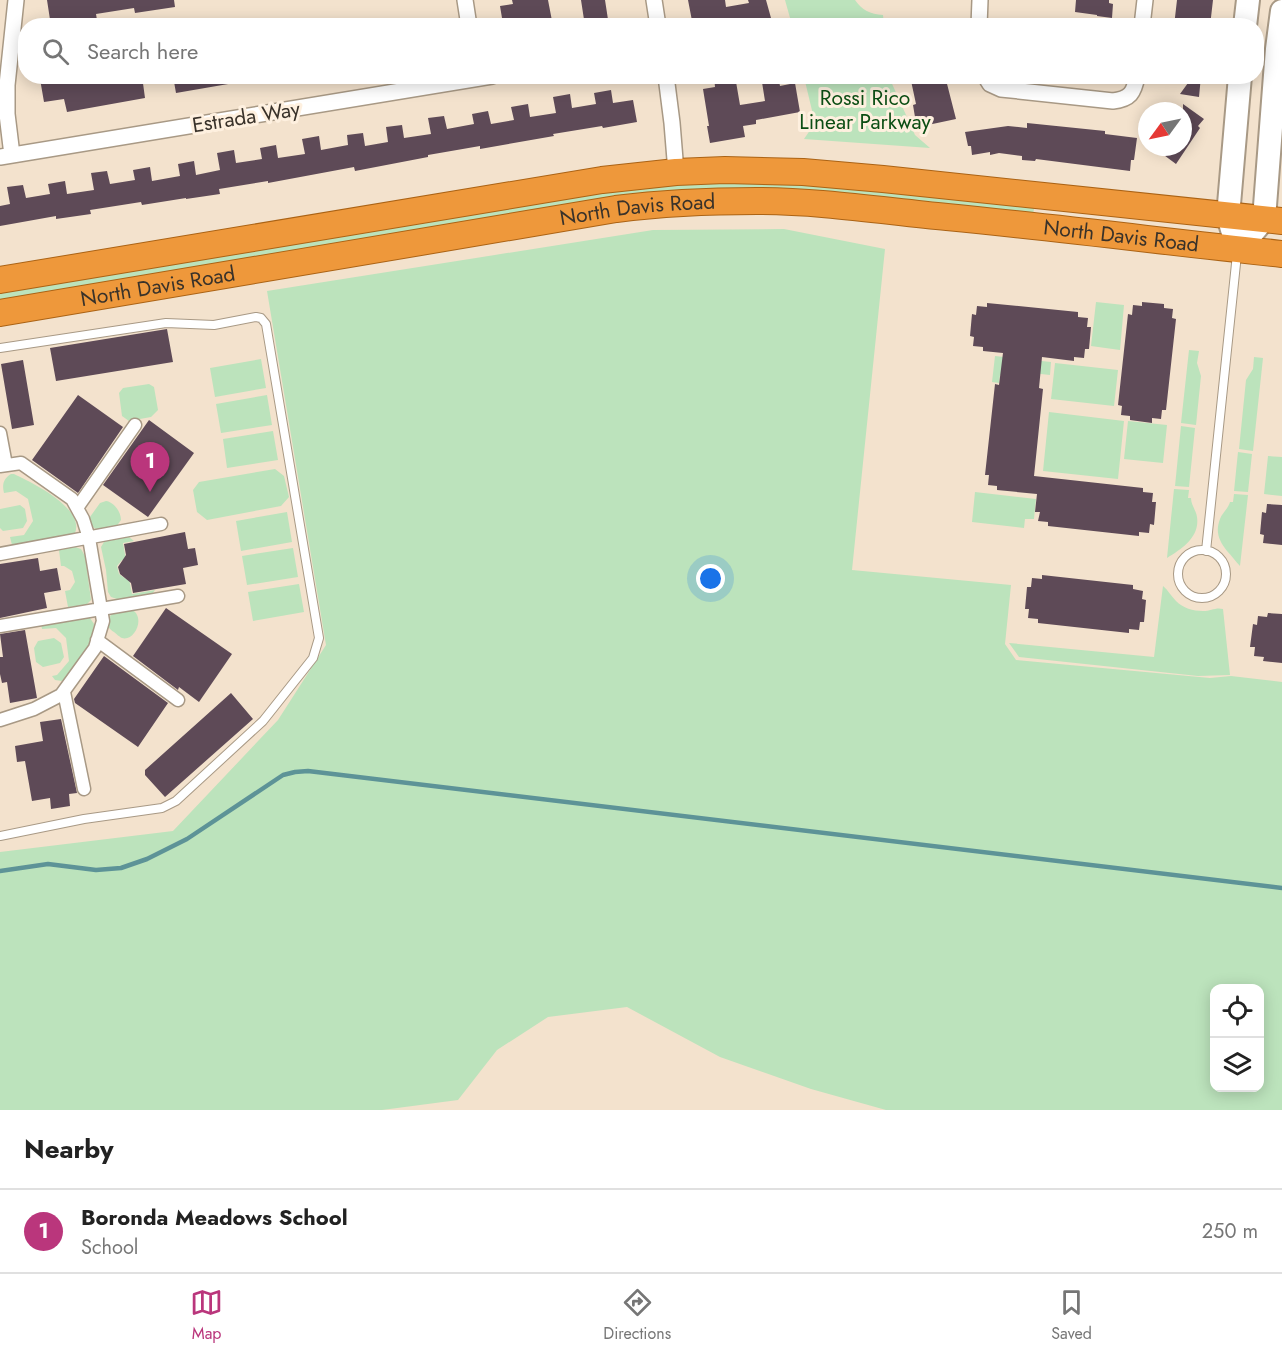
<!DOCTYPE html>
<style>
body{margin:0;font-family:Jost,sans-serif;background:#f6f6f6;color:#222}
.controls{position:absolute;right:18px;bottom:18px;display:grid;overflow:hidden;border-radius:12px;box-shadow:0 3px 15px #0003}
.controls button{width:54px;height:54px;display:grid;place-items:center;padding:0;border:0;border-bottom:2px solid #e0e0e0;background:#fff;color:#222;font:30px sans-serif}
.compass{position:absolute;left:1138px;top:102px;width:54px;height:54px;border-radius:50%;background:#fff;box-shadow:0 3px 15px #0003;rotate:237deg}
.you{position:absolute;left:711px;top:579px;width:21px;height:21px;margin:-15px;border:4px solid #fff;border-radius:50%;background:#1a73e8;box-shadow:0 0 0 9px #1a73e833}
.badge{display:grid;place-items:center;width:39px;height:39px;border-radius:50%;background:#ba367c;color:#fff;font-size:20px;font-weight:700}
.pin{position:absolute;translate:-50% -50px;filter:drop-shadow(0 2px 3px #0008)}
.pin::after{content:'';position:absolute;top:32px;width:21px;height:18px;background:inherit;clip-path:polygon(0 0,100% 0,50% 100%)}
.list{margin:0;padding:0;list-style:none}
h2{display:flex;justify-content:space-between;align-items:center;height:78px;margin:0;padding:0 24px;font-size:26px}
h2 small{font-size:20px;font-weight:400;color:#767676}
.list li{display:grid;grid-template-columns:39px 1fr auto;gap:18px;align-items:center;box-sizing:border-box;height:84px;padding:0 24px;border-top:2px solid #e0e0e0}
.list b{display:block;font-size:22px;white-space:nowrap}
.list p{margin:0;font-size:20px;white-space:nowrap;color:#767676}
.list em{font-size:20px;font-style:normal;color:#767676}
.icon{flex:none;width:33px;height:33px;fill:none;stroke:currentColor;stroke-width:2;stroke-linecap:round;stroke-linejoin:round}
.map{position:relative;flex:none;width:1282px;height:1110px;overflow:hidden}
.search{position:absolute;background:#fff;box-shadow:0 3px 15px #0003;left:18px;right:18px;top:18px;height:66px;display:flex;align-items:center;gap:15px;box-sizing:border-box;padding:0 21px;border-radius:24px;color:#767676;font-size:22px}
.sheet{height:162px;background:#fff}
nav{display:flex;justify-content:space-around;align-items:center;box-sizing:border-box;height:84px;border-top:2px solid #e0e0e0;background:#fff;font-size:16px;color:#767676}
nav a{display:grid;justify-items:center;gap:3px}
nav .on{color:#ba367c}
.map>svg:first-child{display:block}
.green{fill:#bce3bc;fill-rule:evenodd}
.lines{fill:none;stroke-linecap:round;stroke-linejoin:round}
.stream{stroke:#5d9397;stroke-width:4.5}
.building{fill:#5e4a57}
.service-casing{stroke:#a89985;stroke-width:10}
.pedestrian-casing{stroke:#a89985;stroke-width:15}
.minor-casing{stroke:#a89985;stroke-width:18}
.secondary-casing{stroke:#a89985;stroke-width:26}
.trunk-casing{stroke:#ab6315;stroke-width:28}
.service{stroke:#fff;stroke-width:8}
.pedestrian{stroke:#fff;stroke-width:12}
.minor{stroke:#fff;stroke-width:15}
.secondary{stroke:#fff;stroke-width:22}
.trunk{stroke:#ee983b;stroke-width:26}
.labels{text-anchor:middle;stroke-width:6;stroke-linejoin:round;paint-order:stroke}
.park-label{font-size:21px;fill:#0c4e14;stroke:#fef0df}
.street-label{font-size:21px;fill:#39322a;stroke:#fef0df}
</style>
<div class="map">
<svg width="1282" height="1110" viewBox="0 0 1282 1110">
<rect width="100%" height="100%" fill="#f3e2cd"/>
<!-- green -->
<path class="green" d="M785,0H855C862,10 870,14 883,15L884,25H792Z
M804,77H889L915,135L930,148L804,139L815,123Z
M776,179L1035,204L1033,214L745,191L0,302V289L588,189Z
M784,229L885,249L852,570L1011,585L1005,644L1016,660L1210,678L1231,676L1282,682V1110H886L811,1089L720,1057L627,1007L548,1017L497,1050L458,1100L382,1110H0V852L173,831L278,720L326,645L267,291L653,230ZM1214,988H1260V1088H1214Z
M1096,302L1124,305L1120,350L1091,346Z
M1189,350L1199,351L1197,363L1201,376L1196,425L1181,423Z
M995,356L1051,362L1050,375L1005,370L1004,375H1000L999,383L992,382Z
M1254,357L1263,358L1253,451L1239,449L1246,380L1253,369Z
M261,359L266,388L215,397L210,368Z
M1055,363L1118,370L1114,406L1051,399Z
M149,384L154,387L158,410L151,417L129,421L122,416L119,393L123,388Z
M267,395L272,425L221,433L216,404Z
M1049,412L1124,421L1118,479L1043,471Z
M1128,421L1167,425L1163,463L1124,459Z
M1181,426L1195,428L1189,487L1175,486Z
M273,431L278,460L227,468L223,439Z
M1238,452L1252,454L1248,492L1234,491Z
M1268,456L1282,457V496L1264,494Z
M275,469L284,476L289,497L281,506L207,520L197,512L193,490L199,482Z
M11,474H14C31,482 85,508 75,533L68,536L12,545L10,537L24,535L33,521L28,499L16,491L4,493C2,485 3,479 11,474Z
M1174,489L1189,490L1188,498H1191C1191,505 1196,510 1197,517C1200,537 1182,549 1167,558Z
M975,492L1036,499L1034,519H1025L1024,528L972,522Z
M1234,494L1248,495L1240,566C1235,561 1232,556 1227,551C1219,541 1215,532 1220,519C1222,513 1228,509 1230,502H1233Z
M106,501C114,502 121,512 121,520L116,527C104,529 91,535 90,517L100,503Z
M20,505L25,509L27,521L23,528L3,531L0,528V509Z
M287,512L292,542L241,551L236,521Z
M129,537L134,541L123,543L126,560H122L117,566L119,574L126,579H129L132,594L155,590L152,594L117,599L111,597L108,592L106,570L101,547L104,542L107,541Z
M75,547L81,549L85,556L91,600L86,605L68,607L65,591L70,590L75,582L72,571L64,566H61L59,550Z
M293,548L298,577L247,585L242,556Z
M299,584L304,612L253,621L248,592Z
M1163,586C1168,590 1171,596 1176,601C1183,608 1193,611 1203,611C1211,611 1216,607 1223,609L1230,675L1198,676L1019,657L1009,643L1154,657Z
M130,609C147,615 135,642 122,638C121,638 115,633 114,632C109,629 108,627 107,621L113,612Z
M86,617L90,618L94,624C93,641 77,672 62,681L55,680L52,676L57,675L69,661L66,638L56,628L42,629L41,624Z
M54,638L61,643L64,657L60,663L43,667L36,662L34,648L38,641Z"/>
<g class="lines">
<!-- stream -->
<path class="stream" d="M0,871L48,864L96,870L121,868L147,859L187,839L283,775L295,772L308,771L1282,888"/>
</g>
<!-- building -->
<path class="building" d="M47,0H174L175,7L135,13L134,8L96,14L98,26H51Z
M512,0H548L553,26H518L517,21L503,24L500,6L513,4Z
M581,0H605L609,26H585Z
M688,0H725L726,7L749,3L748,0H766L771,18L754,22L753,20L725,24V26H693Z
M1076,0H1109V3L1113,4L1112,18L1097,16V15L1075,12Z
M1177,0H1213L1210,26H1174Z
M53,76H142L145,98L67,112L64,99L44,102L40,79Z
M173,76H234V83L176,93Z
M714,76H735L740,105L765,101L761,76H778L780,86L795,83L800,112L756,120V124L743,126L745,137L710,143L707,126H709L703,89L715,87Z
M910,76H945L956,119L923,126L920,116L915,117L913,105L916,104Z
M1193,76H1201L1199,97L1180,94Z
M611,90L613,103L633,100L637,122L603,128L602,126L553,134L554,136L480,149V146L428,155V157L355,171L354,167L268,183V181L219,189L220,194L186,199V198L142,205L141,202L90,210L91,214L56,219V216L0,226V206L10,204L7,187L23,185L26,198L50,194L48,184L65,181L67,194L94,190L91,173L107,171L110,184L135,180L133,170L150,167L152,181L180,176L178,164L194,161L196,175L220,170L217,153L234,150L236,163L262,159L260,148L276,145L278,158L305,154L302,139L319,136L321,150L348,145L347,135L363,133L365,146L388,142L386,127L402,125L404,138L431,134L428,118L444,116L447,129L474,124L472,114L488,111L491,124L514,120L511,107L528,104L530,117L556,113L553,97L570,94L572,108L596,104L594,93Z
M1183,104L1204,119L1198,126L1200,128L1176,164L1153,147H1183Z
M1027,123L1105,131V134L1137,138L1134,160H1131L1130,171L1036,159L1035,161L1022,160V156L999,153L990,155V152L972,155L971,146H968L965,132L1008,126L1027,128Z
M1142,302L1164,304V308L1173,309L1172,318L1176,319L1166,410H1162L1161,419L1152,418V423L1130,420V416L1121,415L1122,406L1118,405L1128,314L1132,315L1133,305L1142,306Z
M987,303L1078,312V317L1088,318L1087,327H1091L1089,349H1085L1084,358L1074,357V361L1042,357L1039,388L1043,389L1034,476L1143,488V492L1153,493L1152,502H1156L1154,525L1150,524L1149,533L1139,532V536L1048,526V522L1038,521L1040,512H1035L1037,494L997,490V486L988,485L989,475H985L995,384L999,385L1003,353L983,351V347L973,346L974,337L970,336L972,314L976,315L977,306L987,307Z
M167,329L173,362L56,381L50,348Z
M23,360L34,425L12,429L1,364Z
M78,395L123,427L78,493L32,460Z
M149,420L194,453L148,517L103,485Z
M1267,504L1282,505V545L1263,543L1264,535L1260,534L1262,512L1266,513Z
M185,532L188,549L195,548L198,565L183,568L186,584L133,593L131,583L120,574L118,567L126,555L124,544Z
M38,558L40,571L57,568L61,590L44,593L47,608L0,618V564Z
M1042,575L1133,585V589L1143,591L1142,599L1146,600L1144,622H1140L1139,630L1129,629V633L1038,623V619L1028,618L1029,609H1025L1027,587H1031L1032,578L1042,579Z
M166,608L232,654L199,702L179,687L178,690L133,656Z
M1268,613L1282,614V663L1263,661L1264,657L1254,656L1255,647H1250L1253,624L1257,625L1258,616L1267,617Z
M25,630L37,698L10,703L7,682L2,683L0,674V657H3L0,634Z
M104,656L168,703L138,747L75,703L74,699Z
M231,693L253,719L165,797L145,775V770Z
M61,719L77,793L69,794L70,806L51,809L50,798L32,801L25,761L17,762L15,746L43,741L40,722Z"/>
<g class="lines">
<!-- service casing -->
<g class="service-casing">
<path id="service" d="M0,348L166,323L214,325L256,317L261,318L266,324L319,638L313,658L263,721L176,801L162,808L84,819L0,836
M1178 574a24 24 0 1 1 48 0a24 24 0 1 1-48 0Z
M1206,551L1237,254"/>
</g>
<!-- pedestrian casing -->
<g class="pedestrian-casing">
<path id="pedestrian" d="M0,433L6,465
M0,466L21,463L72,499L83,519L89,538L103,621L95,648L61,695L34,709L0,720
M77,508L135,425
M0,554L161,524
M0,626L178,596
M97,640L178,700
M64,692L84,789"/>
</g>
<!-- minor casing -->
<g class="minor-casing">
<path id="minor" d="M465,0L469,26
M654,0L658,26
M979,26L980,0
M1142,26L1145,0
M666,76L672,123L676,172
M985,76L990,84L1001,89L1113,101C1130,99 1134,93 1137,76
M12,155L7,114V85L16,0
M0,157L492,76"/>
</g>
<!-- secondary casing -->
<g class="secondary-casing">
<path id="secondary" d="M1245,26L1248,0
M1238,250L1264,219L1277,49L1282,11
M1238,250L1228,216L1240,76"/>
</g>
<!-- trunk casing -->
<g class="trunk-casing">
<g id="trunk">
<path d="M0,280L602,180L676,172L725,170L803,172L883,179L1282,221"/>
<path id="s1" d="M0,313L616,209C663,203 710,201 757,201C821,201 884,211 947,217C1059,228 1170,242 1282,254"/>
</g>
</g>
<!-- service -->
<use href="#service" class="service"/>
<!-- pedestrian -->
<use href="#pedestrian" class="pedestrian"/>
<!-- minor -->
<use href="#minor" class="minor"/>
<!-- secondary -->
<use href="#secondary" class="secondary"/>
<!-- trunk -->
<use href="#trunk" class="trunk"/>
</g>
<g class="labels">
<!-- park labels -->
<g class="park-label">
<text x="865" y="105">Rossi Rico<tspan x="865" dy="24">Linear Parkway</tspan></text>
</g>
<!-- street labels -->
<g class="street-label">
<text transform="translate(246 117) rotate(-9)" y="7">Estrada Way</text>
<text dy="7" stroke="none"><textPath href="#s1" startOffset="646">North Davis Road</textPath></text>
<text dy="7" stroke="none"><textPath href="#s1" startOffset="1132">North Davis Road</textPath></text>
<text dy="7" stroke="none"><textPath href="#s1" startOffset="160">North Davis Road</textPath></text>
</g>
</g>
</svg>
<div class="controls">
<button><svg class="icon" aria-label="locate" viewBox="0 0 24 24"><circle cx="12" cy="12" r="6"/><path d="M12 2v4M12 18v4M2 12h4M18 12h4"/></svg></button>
<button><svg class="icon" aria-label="layers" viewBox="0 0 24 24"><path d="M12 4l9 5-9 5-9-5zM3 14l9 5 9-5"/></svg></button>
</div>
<svg class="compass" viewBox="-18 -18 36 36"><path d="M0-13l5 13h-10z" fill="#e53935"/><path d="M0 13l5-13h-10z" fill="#767676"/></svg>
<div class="you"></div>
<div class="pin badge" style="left:150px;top:492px">1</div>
<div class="search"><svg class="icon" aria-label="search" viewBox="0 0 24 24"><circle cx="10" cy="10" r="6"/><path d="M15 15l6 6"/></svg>Search here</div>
</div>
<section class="sheet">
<h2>Nearby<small></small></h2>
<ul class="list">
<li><span class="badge">1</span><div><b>Boronda Meadows School</b><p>School</p></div><em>250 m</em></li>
</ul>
</section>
<nav>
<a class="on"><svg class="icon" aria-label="map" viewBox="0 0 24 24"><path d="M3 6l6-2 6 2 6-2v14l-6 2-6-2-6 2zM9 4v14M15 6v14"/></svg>Map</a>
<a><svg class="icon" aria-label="directions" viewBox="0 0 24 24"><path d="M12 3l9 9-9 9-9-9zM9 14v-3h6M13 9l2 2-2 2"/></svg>Directions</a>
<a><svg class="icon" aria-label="saved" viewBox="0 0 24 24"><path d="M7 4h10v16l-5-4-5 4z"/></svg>Saved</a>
</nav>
